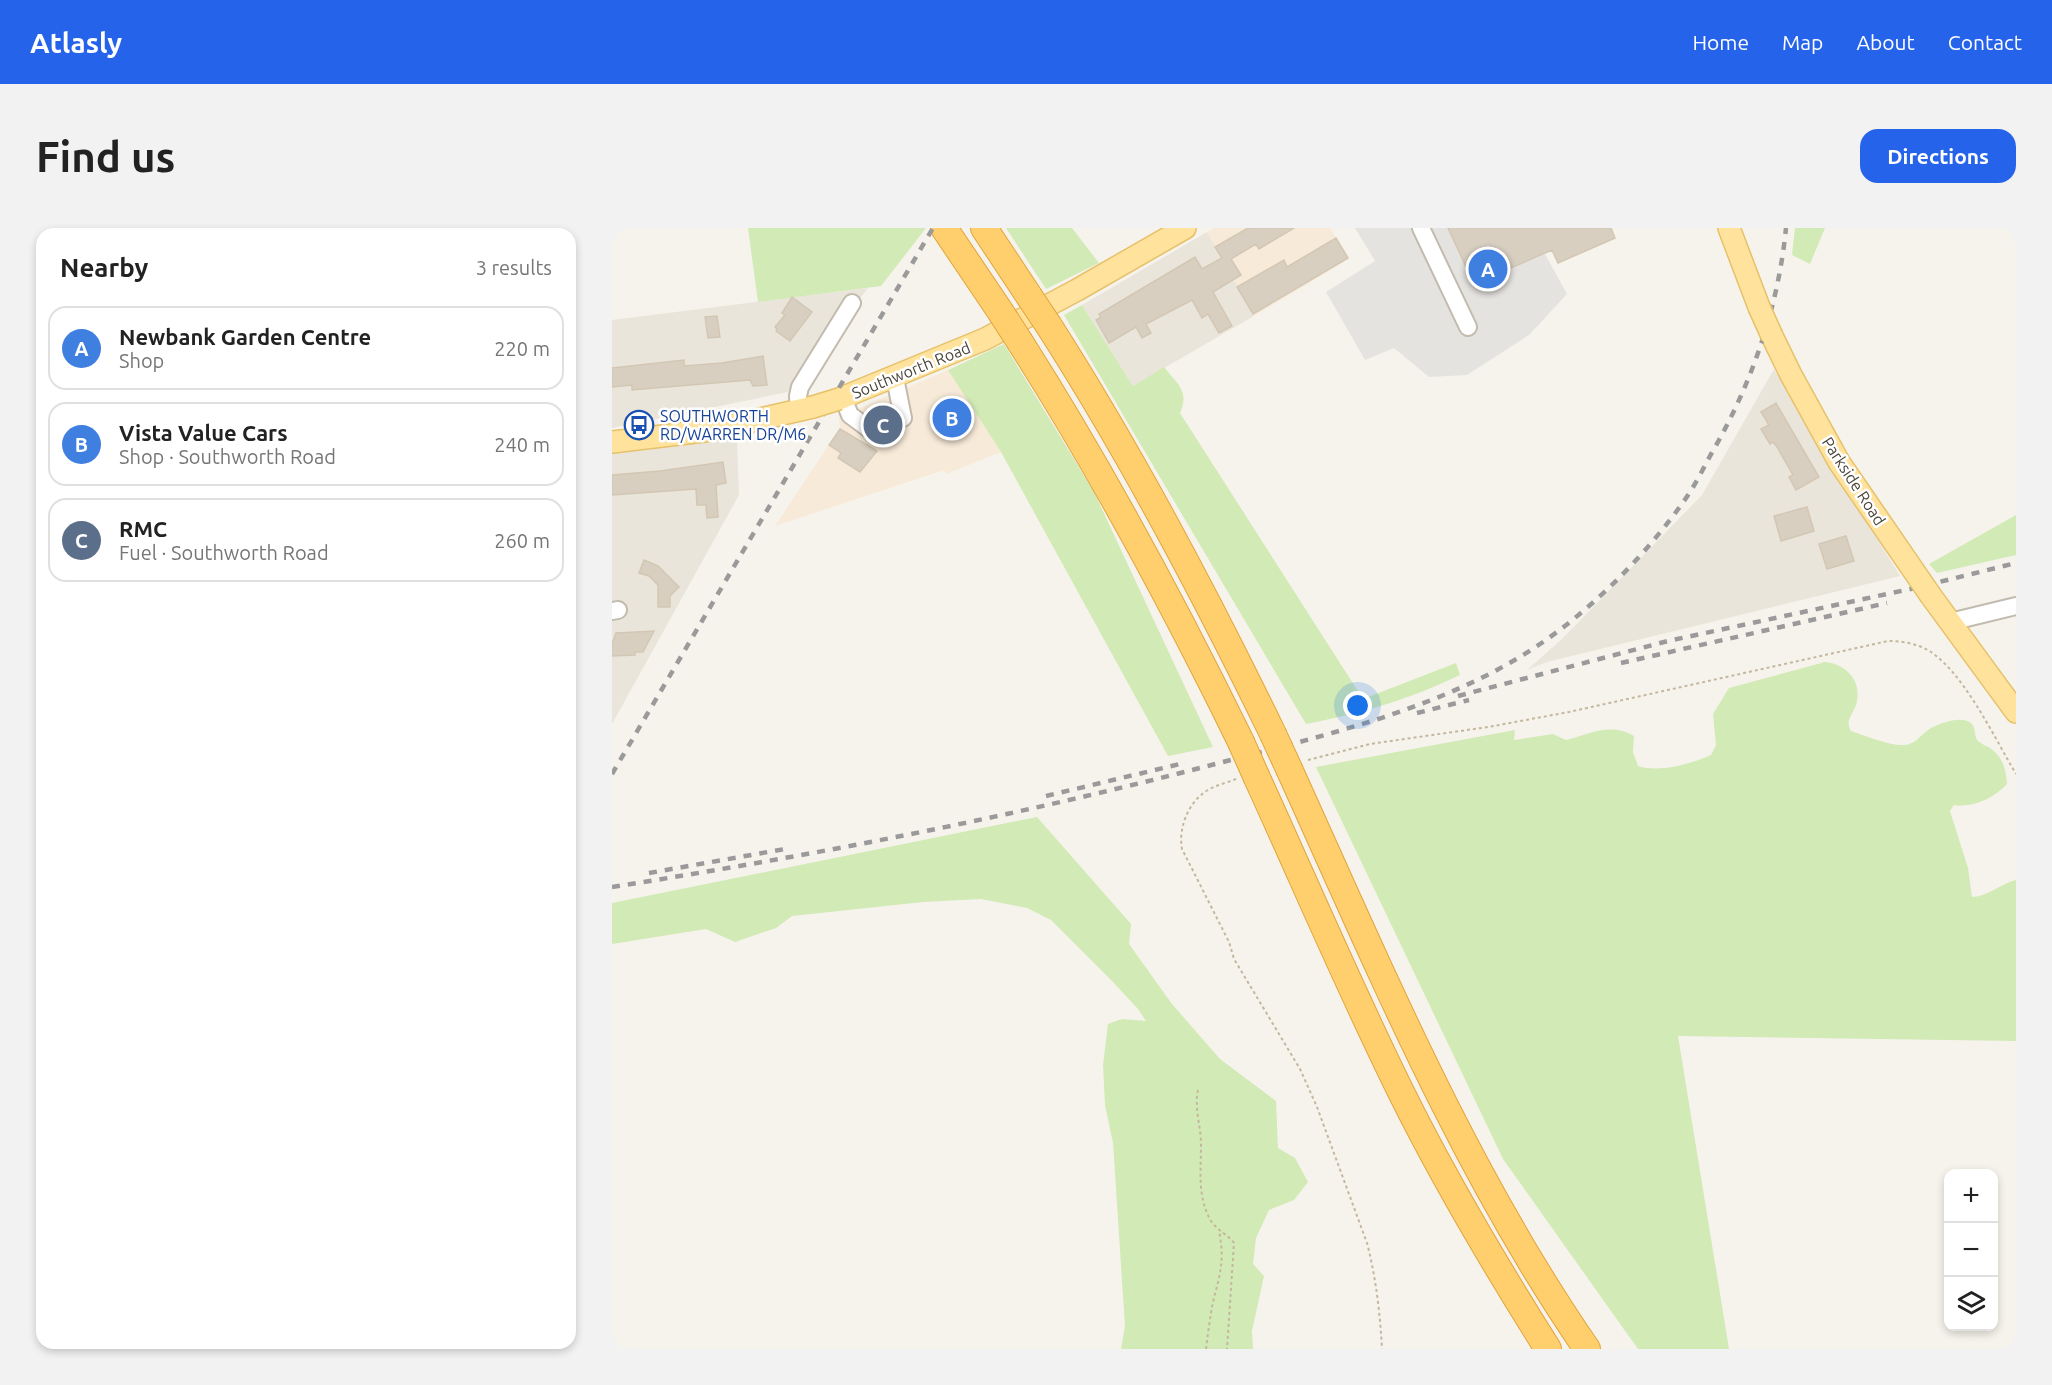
<!DOCTYPE html>
<meta charset="utf-8">
<style>
body{margin:0;font-family:Ubuntu,sans-serif;background:#f2f2f2;color:#222}
.controls{position:absolute;right:18px;bottom:18px;display:grid;overflow:hidden;border-radius:12px;box-shadow:0 3px 9px #0003}
.controls button{width:54px;height:54px;display:grid;place-items:center;padding:0;border:0;border-bottom:2px solid #e0e0e0;background:#fff;color:#222;font:30px sans-serif}
.you{position:absolute;left:746px;top:478px;width:21px;height:21px;margin:-15px;border:4px solid #fff;border-radius:50%;background:#1a73e8;box-shadow:0 0 0 9px #1a73e833}
.badge{display:grid;place-items:center;width:39px;height:39px;border-radius:50%;background:#2563eb;color:#fff;font-size:20px;font-weight:700}
.pin{position:absolute;translate:-50% -50%;border:3px solid #fff;box-shadow:0 2px 6px #0006}
.list{margin:0;padding:0;list-style:none}
h2{display:flex;justify-content:space-between;align-items:center;height:78px;margin:0;padding:0 24px;font-size:26px}
h2 small{font-size:20px;font-weight:400;color:#767676}
.list li{display:grid;grid-template-columns:39px 1fr auto;gap:18px;align-items:center;box-sizing:border-box;height:84px;margin:0 12px 12px;padding:0 12px;border:2px solid #e0e0e0;border-radius:18px}
.list b{display:block;font-size:22px;white-space:nowrap}
.list p{margin:0;font-size:20px;white-space:nowrap;color:#767676}
.list em{font-size:20px;font-style:normal;color:#767676}
.icon{flex:none;width:33px;height:33px;fill:none;stroke:currentColor;stroke-width:2;stroke-linecap:round;stroke-linejoin:round}
.map{position:relative;flex:none;width:1404px;height:1121px;overflow:hidden;border-radius:18px}
header{display:flex;align-items:center;gap:36px;box-sizing:border-box;height:84px;padding:0 30px;background:#2563eb;color:#fff}
header strong{font-size:28px}
nav{display:flex;gap:33px;margin-inline-start:auto;font-size:21px}
.intro{display:flex;align-items:center;justify-content:space-between;box-sizing:border-box;height:144px;padding:0 36px}
h1{margin:0;font-size:42px}
.button{padding:15px 27px;border-radius:18px;background:#2563eb;color:#fff;font-size:21px;font-weight:700}
main{display:flex;gap:36px;padding:0 36px}
aside{flex:1;background:#fff;border-radius:18px;box-shadow:0 3px 9px #0003}
.map>svg:first-child{display:block}
.residential{fill:#eae5da}
.commercial{fill:#f7ead8}
.green{fill:#d2eab5}
.parking{fill:#e5e3e0}
.building{fill:#d8cfc1;stroke:#d3c7b4;stroke-width:1.5}
.lines{fill:none;stroke-linecap:round;stroke-linejoin:round}
.minor-casing{stroke:#c2bbae;stroke-width:20}
.major-casing{stroke:#e6c16a;stroke-width:24}
.highway-casing{stroke:#e0a43c;stroke-width:28}
.path{stroke:#c4b79f;stroke-width:2;stroke-dasharray:3 3;stroke-linecap:butt}
.minor{stroke:#fff;stroke-width:16}
.major{stroke:#ffe39c;stroke-width:21}
.highway{stroke:#ffcf6e;stroke-width:26}
.rail{stroke:#9a9a9a;stroke-width:4.5;stroke-dasharray:8 8;stroke-linecap:butt}
.major-bridge-casing{stroke:#e6c16a;stroke-width:24;stroke-linecap:butt}
.highway-bridge-casing{stroke:#e0a43c;stroke-width:28;stroke-linecap:butt}
.major-bridge{stroke:#ffe39c;stroke-width:21}
.highway-bridge{stroke:#ffcf6e;stroke-width:26}
.labels{text-anchor:middle;stroke-width:5;stroke-linejoin:round;paint-order:stroke}
.street-label{font-size:16px;fill:#4b4439;stroke:#fff}
.transit-label{font-size:16px;fill:#164399;stroke:#fff;text-anchor:start}
</style>
<header>
<strong>Atlasly</strong>
<nav><a>Home</a><a>Map</a><a>About</a><a>Contact</a></nav>
</header>
<div class="intro"><h1>Find us</h1><a class="button">Directions</a></div>
<main>
<aside>
<h2>Nearby<small>3 results</small></h2>
<ul class="list">
<li><span class="badge" style="background:#3f7fe0">A</span><div><b>Newbank Garden Centre</b><p>Shop</p></div><em>220 m</em></li>
<li><span class="badge" style="background:#3f7fe0">B</span><div><b>Vista Value Cars</b><p>Shop · Southworth Road</p></div><em>240 m</em></li>
<li><span class="badge" style="background:#5c6f8a">C</span><div><b>RMC</b><p>Fuel · Southworth Road</p></div><em>260 m</em></li>
</ul>
</aside>
<div class="map">
<svg width="1404" height="1121" viewBox="0 0 1404 1121">
<rect width="100%" height="100%" fill="#f6f3ec"/>
<!-- residential -->
<path class="residential" d="M595,4L642,88L521,158L470,77Z
M256,60L176,164L0,200V92Z
M1162,141L1288,348L935,434L915,442L950,411L1090,267Z
M125,211L127,267L0,496V222Z"/>
<!-- commercial -->
<path class="commercial" d="M602,0H718L737,31L642,88L595,4Z
M336,142L389,224L334,246L332,242L163,298L228,200L227,189Z"/>
<!-- green -->
<path class="green" d="M136,0H314L269,58L146,74Z
M394,0H460L487,35L434,61Z
M1183,0H1213L1198,36L1180,27Z
M470,77L521,158L552,139C565,156 578,163 568,185L751,471L844,435L848,447C796,472 750,485 694,496L452,87Z
M392,116L482,264L601,519L556,528L389,224L336,142Z
M1404,287V327L1325,345L1317,336Z
M1213,434C1235,436 1251,454 1244,477C1240,488 1233,492 1239,503C1255,508 1276,518 1293,517C1303,516 1308,508 1316,502C1325,496 1350,486 1360,496C1364,501 1362,509 1366,513C1369,516 1375,518 1378,520C1391,529 1394,542 1395,556C1382,570 1361,580 1342,577L1338,583L1356,640L1360,669C1377,668 1388,656 1404,652V813L1066,808L1117,1121H1026L891,931L704,539L903,502L902,512L941,506L954,512C978,506 998,494 1022,508L1021,524L1026,538C1047,545 1079,536 1099,527L1104,517L1101,486L1117,460Z
M425,589L519,696L517,716L560,776L608,831L664,873L666,920L683,930L696,954L682,972L657,982L644,1010L641,1036L652,1048L640,1103L641,1121H509L513,1098L501,915L493,877L491,837L496,796L510,791L534,793L526,781L499,752L439,692L415,680L369,671L311,674L180,688L164,700L123,714L94,701L0,716V675Z"/>
<!-- parking -->
<path class="parking" d="M743,0H836L862,56L933,26L955,66L917,107L855,147L817,149L782,120L753,132L714,64L763,33Z"/>
<!-- building -->
<path class="building" d="M636,0H682L647,21L644,16L619,31L629,47L601,64L620,98L607,105L596,86L590,90L580,72L534,96L539,105L530,110L524,99L497,115L484,92L489,89L487,86L583,29L590,41L610,30L603,19Z
M836,0H999L1003,10L946,35L940,22L862,56Z
M724,10L736,30L641,86L625,59L672,32L675,39Z
M180,69L200,84L178,113L164,103L165,101L163,99L173,87L170,85Z
M105,88L108,109L96,110L93,89Z
M151,128L155,157L141,158L138,152L20,162V157L0,159V140L72,132V138L110,135Z
M1164,175L1207,249L1184,262L1177,249L1181,247L1165,219L1161,214L1158,216L1149,201L1157,197L1149,184Z
M228,201L265,223L248,244L226,230L229,225L217,217Z
M111,234L114,255L104,257L106,289L95,290L94,277H85L84,261L0,267V247L48,243Z
M1195,279L1202,303L1169,313L1162,288Z
M1234,308L1242,333L1215,341L1207,316Z
M32,332L46,338L67,359L58,368V379H46V357L37,348L27,345Z
M42,403L31,424H23V427L0,428V416L4,405Z"/>
<g class="lines">
<!-- minor casing -->
<g class="minor-casing">
<path id="minor" d="M809,0L856,99
M231,170L238,187L257,201L291,190L283,150
M187,183L186,168L188,159L240,75
M0,383L6,382
M1338,394L1404,378"/>
</g>
<!-- major casing -->
<g class="major-casing">
<path id="major" d="M1117,0L1147,79
M1160,108L1179,147L1227,234L1308,352
M227,171L373,111L465,62L573,0
M0,214L100,202L201,179
M1319,368L1404,484"/>
</g>
<!-- highway casing -->
<g class="highway-casing">
<path id="highway" d="M332,0L388,83
M372,0L417,68
M437,98C521,229 593,366 661,506
M408,114C490,243 562,377 629,514
M678,543C767,739 852,943 975,1121
M645,550C693,655 738,761 789,864C833,953 883,1037 936,1121"/>
</g>
<!-- path -->
<path class="path" d="M696,532L758,516L876,499L957,484L1276,413C1288,413 1301,415 1312,420C1349,438 1383,511 1404,546
M624,551C615,555 604,557 596,562C577,573 566,599 570,621L617,714L622,731L688,841L705,879L755,1015C764,1050 768,1085 770,1121
M586,862C582,880 589,898 589,917C589,943 585,969 599,993C605,1002 616,1007 622,1015L615,1121
M594,1121C596,1105 598,1089 601,1074C608,1046 613,1032 607,1003"/>
<!-- minor -->
<use href="#minor" class="minor"/>
<!-- major -->
<use href="#major" class="major"/>
<!-- highway -->
<use href="#highway" class="highway"/>
<!-- rail -->
<path class="rail" d="M1009,435L1275,375
M846,468L1056,413L1303,360L1404,335
M805,485L857,472
M0,546L321,0
M434,568L568,536
M37,645L173,621
M0,659C172,632 343,600 512,559C562,547 611,534 661,521C760,495 862,466 945,404C993,368 1038,321 1072,273C1082,259 1090,243 1098,228C1139,158 1166,81 1174,0"/>
<!-- major-bridge casing -->
<g class="major-bridge-casing">
<path id="major-bridge" d="M1147,79L1160,108
M201,179L227,171
M1308,352L1319,368"/>
</g>
<!-- highway-bridge casing -->
<g class="highway-bridge-casing">
<path id="highway-bridge" d="M417,68L437,98
M388,83L408,114
M661,506L678,543
M629,514L645,550"/>
</g>
<!-- major-bridge -->
<use href="#major-bridge" class="major-bridge"/>
<!-- highway-bridge -->
<use href="#highway-bridge" class="highway-bridge"/>
</g>
<!-- icons -->
<defs>
<g id="bus-ring" transform="scale(1.5)"><circle r="9.5" fill="#fff" stroke="#1a4fb4" stroke-width="1.5"/><path d="M-5-6H5V4H4V6H2V4H-2V6H-4V4H-5ZM-3.5-4V0h7V-4ZM-3.5 1.2v1.5H-2V1.2ZM2 1.2v1.5H3.5V1.2Z" fill="#1a4fb4"/></g>
</defs>
<g fill-rule="evenodd">
<use href="#bus-ring" x="27" y="197"/>
</g>
<g class="labels">
<!-- street labels -->
<g class="street-label">
<text transform="translate(299 142) rotate(-22)" y="6">Southworth Road</text>
<text transform="translate(1242 253) rotate(57)" y="6">Parkside Road</text>
</g>
<!-- transit labels -->
<g class="transit-label">
<text x="48" y="194">SOUTHWORTH<tspan x="48" dy="18">RD/WARREN DR/M6</tspan></text>
</g>
</g>
</svg>
<div class="controls">
<button>+</button>
<button>−</button>
<button><svg class="icon" aria-label="layers" viewBox="0 0 24 24"><path d="M12 4l9 5-9 5-9-5zM3 14l9 5 9-5"/></svg></button>
</div>
<div class="you"></div>
<div class="pin badge" style="left:876px;top:41px;background:#3f7fe0">A</div>
<div class="pin badge" style="left:340px;top:190px;background:#3f7fe0">B</div>
<div class="pin badge" style="left:271px;top:197px;background:#5c6f8a">C</div>
</div>
</main>
